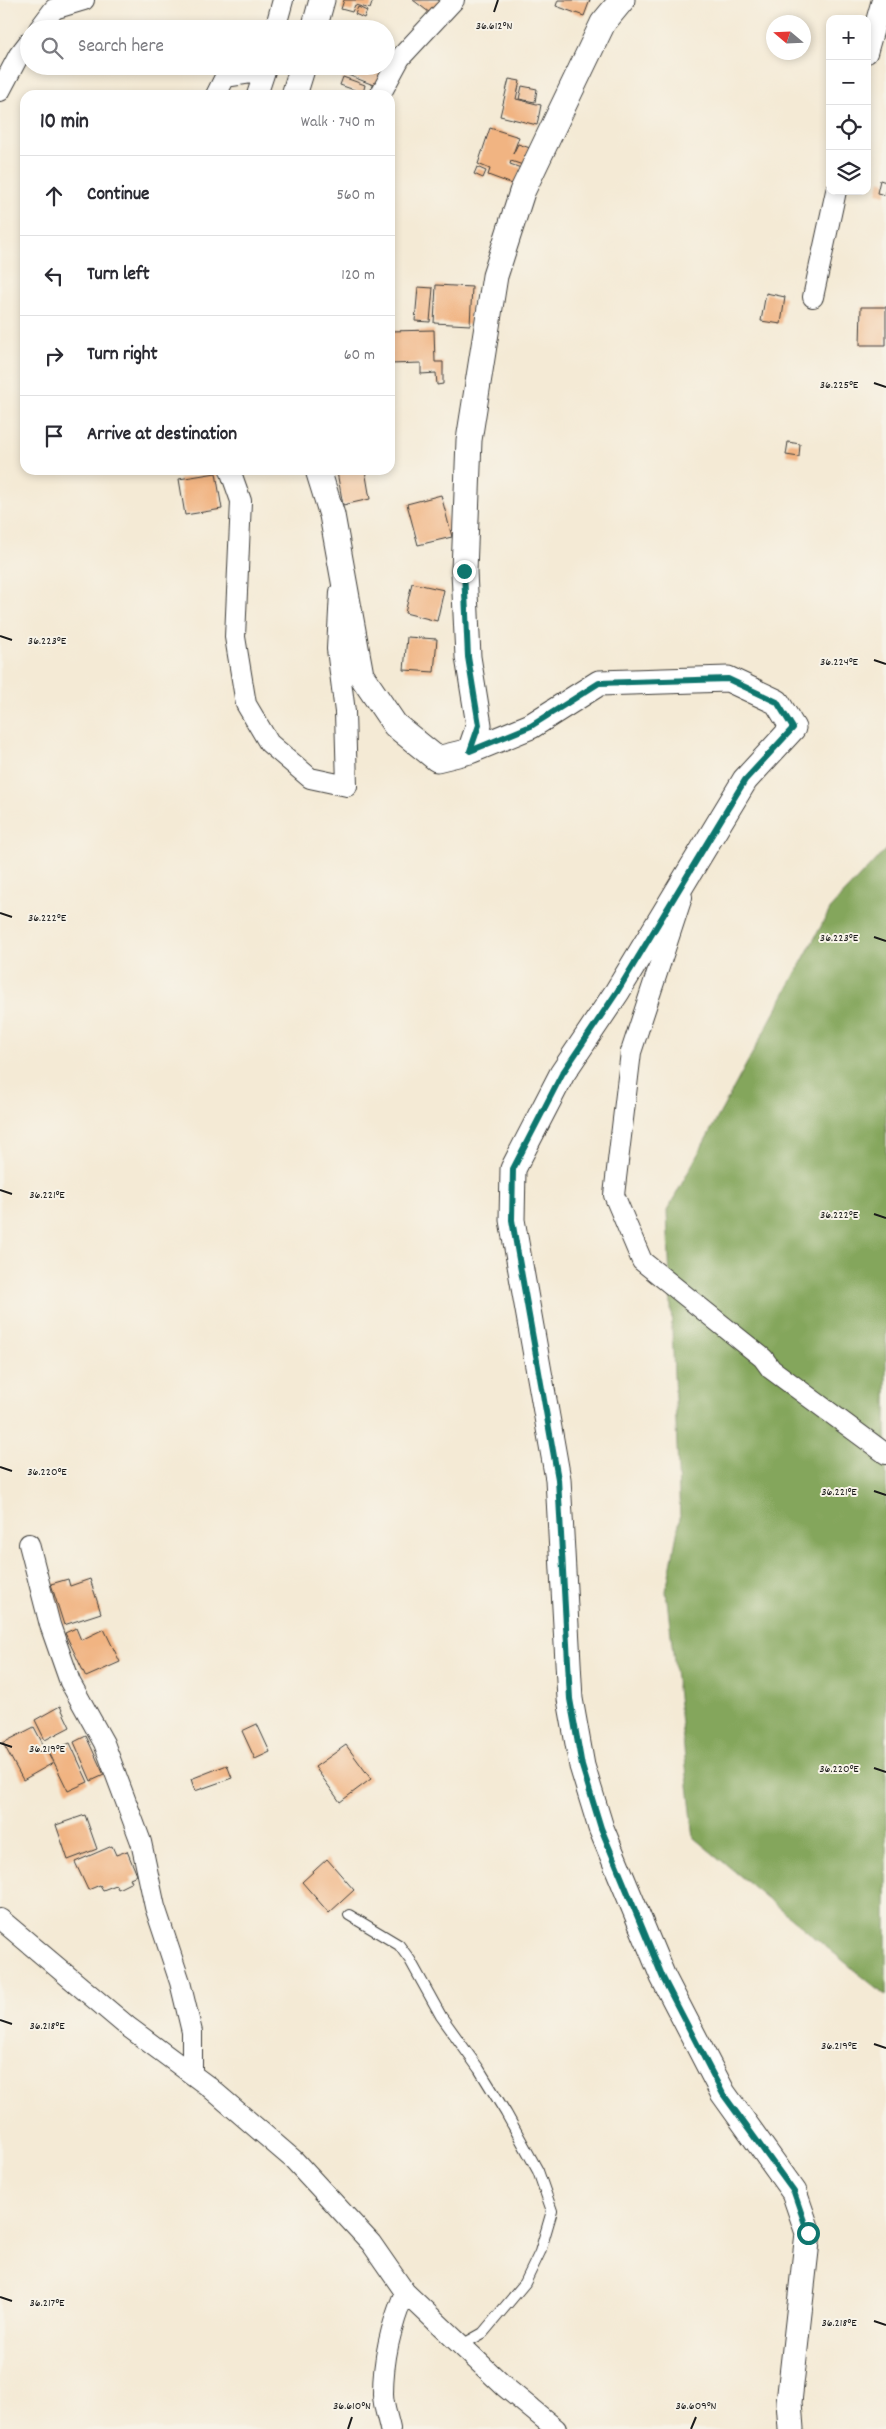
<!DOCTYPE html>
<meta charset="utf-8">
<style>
body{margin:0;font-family:Dekko,sans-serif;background:#f7f7f7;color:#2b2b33}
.controls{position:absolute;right:15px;top:15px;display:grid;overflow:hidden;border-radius:10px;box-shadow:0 2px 8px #0003}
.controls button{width:45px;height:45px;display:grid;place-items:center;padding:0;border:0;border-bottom:1px solid #e1e1e2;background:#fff;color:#2b2b33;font:25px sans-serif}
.compass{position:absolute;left:766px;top:15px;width:45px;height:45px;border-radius:50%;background:#fff;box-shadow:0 2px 8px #0003;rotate:289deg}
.stop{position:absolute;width:15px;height:15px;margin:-11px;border:4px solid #0f766e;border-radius:50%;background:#fff}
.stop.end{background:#0f766e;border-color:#fff;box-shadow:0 1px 5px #0008}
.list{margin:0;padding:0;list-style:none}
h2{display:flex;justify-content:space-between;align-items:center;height:65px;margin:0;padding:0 20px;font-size:21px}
h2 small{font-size:16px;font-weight:400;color:#7c7c81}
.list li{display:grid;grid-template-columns:32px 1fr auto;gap:15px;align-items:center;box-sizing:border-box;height:80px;padding:0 20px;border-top:1px solid #e1e1e2}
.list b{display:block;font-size:19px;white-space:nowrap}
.list em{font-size:16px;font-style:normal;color:#7c7c81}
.icon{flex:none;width:28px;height:28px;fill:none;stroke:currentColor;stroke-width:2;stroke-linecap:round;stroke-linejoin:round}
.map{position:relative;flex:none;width:886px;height:2429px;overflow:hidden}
.search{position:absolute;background:#fff;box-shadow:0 2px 8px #0003;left:20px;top:20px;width:375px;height:55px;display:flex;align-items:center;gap:12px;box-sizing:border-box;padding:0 18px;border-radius:28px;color:#7c7c81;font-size:19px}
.panel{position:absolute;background:#fff;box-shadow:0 2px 8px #0003;left:20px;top:90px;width:375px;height:385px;border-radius:15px}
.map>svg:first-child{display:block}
.forest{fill:#84a65b;stroke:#50613c}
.building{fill:#f1b482}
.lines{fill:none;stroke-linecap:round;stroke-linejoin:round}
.service-casing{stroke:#3c3b38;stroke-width:12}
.minor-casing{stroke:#3c3b38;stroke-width:22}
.tertiary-casing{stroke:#3c3b38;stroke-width:27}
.service{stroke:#fff;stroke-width:10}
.minor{stroke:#fff;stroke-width:20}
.tertiary{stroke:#fff;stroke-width:25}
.route{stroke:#0f766e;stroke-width:6}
.ticks{fill:none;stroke:#1c1c1c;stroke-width:2}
.ticks-label{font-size:12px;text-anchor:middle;fill:#1c1c1c;stroke:#f7f3e8;stroke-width:4;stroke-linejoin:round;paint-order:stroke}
</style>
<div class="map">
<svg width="886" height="2429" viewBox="0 0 886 2429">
<rect width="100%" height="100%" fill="#f7f3e8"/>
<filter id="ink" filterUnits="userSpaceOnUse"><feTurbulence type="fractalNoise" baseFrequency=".02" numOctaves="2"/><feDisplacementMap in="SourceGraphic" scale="10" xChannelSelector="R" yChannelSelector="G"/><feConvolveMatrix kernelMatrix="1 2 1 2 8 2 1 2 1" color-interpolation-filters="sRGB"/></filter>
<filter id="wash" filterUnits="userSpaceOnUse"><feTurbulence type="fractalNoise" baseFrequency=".0096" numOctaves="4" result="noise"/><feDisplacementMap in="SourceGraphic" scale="20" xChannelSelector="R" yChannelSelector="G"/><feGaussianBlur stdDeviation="1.12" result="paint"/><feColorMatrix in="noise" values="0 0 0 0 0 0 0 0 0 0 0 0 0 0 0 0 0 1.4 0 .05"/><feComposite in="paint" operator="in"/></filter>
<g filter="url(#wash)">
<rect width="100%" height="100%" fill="#f4ead5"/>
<!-- forest -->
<path class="forest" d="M886,849V1996L694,1838L666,1591L680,1518L667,1211L832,906Z"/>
<g id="blocks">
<!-- building -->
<path class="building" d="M344,0H373L370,9L355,5L352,12L341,9Z
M413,0H446L434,16Z
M558,0H590L584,16L556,6Z
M358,7L367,11L364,18L355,14Z
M352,66H385L376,86L348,75Z
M343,77L365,85L363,93L340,85Z
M509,79L520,81L516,99L541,105L537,125L500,116Z
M522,86L537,89L535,102L519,99Z
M490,128L519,137L513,154L518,144L530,148L523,165L511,161L510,164L521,168L515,185L488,175L490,169L478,164Z
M477,167L486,171L483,178L474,174Z
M880,180L886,182V195L877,193Z
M436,285L472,287L470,325L434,323Z
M418,287L433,288L430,322L415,321Z
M766,293L785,297L781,324L761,321Z
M861,307H886V345H860Z
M434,330L435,362H443V384L437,385L436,373L421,374V363L390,364V331Z
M788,442L800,444L799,457L786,455Z
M346,470H365L370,499L343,505L337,472Z
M216,473L222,509L185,515L179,479Z
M441,495L452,537L418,545L407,504Z
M412,583L444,590L437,621L405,613Z
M407,637L437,639L434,672L404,670Z
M68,1579L70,1586L90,1579L101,1613L64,1625L51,1584Z
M76,1628L81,1640L104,1629L120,1662L86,1677L65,1633Z
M60,1706L70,1727L45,1740L35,1720Z
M257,1724L270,1752L255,1759L242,1731Z
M34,1727L53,1763L23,1780L3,1743Z
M86,1736L104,1775L91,1781L74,1742Z
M70,1743L88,1782L68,1791L49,1752Z
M346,1745L371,1779L340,1802L315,1767Z
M227,1765L232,1778L195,1791L191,1779Z
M85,1815L97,1849L68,1860L56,1825Z
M112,1846L116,1855L127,1851L137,1875L130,1878L132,1882L118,1889L116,1885L103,1890L100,1885L88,1890L75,1862Z
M327,1859L354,1890L329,1913L302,1882Z"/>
</g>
</g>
<g filter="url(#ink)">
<use href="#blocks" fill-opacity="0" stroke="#3c3b38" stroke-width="1"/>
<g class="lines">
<!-- service casing -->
<g class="service-casing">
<path id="service" d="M349,1915L399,1945L410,1960L441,2016L479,2069L506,2113L538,2171L552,2211L540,2252L525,2283L483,2333L460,2346"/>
</g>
<!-- minor casing -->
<g class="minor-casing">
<path id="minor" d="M39,29L54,9L84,0
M275,29L283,0
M867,53L882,0
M0,91L19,55L29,42
M216,95L225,77L265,71L257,95
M380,95L400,58L454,0
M813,297L836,191
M230,470L241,501L235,637L246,704L269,743L310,778L347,786L345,712L337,649L340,592
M682,897L631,1052L614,1195L642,1261L763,1358L771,1369L886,1454
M29,1544L50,1625L70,1682L104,1743L141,1842L155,1907L180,1982L192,2032V2074
M0,1919L127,2026L209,2087L294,2160L371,2243L405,2292L505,2387L556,2429
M390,2429C388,2418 383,2406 383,2394C383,2358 391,2325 405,2292"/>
</g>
<!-- tertiary casing -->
<g class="tertiary-casing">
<path id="tertiary" d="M314,29L322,0
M294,95L303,66
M318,470L332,515L361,675L395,725L437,759L470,751L479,725L468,657L464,571L469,440L495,276L522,192L603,23L622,0
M470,751L531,726L599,683L728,679L777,702L793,728L745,780L617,992L562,1074L513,1169L512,1220L558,1479L570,1699L582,1766L601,1828L663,1977L723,2093L794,2192L808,2233L789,2402L791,2429"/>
</g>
<!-- service -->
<use href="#service" class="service"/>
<!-- minor -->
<use href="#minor" class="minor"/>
<!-- tertiary -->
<use href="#tertiary" class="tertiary"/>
</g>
</g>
<g class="lines" filter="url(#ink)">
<!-- route -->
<path class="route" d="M464,571L468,657L479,725L470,751L531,726L599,683L728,679L777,702L793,728L745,780L617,992L562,1074L513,1169L512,1220L558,1479L570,1699L582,1766L601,1828L663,1978L723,2094L794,2192L808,2233"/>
</g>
<!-- ticks -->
<path class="ticks" d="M494,12L498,0M874,383L886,387M0,636L12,640M874,660L886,664M0,913L12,917M874,937L886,941M0,1190L12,1194M874,1214L886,1218M0,1467L12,1471M874,1491L886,1495M0,1743L12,1747M874,1768L886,1772M0,2020L12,2024M874,2044L886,2048M0,2297L12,2301M874,2321L886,2325M348,2429L352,2417M691,2429L696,2417"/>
<g class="ticks-label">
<text x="494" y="29">36.612°N</text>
<text x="839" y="388">36.225°E</text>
<text x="47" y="644">36.223°E</text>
<text x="839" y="665">36.224°E</text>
<text x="47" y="921">36.222°E</text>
<text x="839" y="941">36.223°E</text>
<text x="47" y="1198">36.221°E</text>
<text x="839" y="1218">36.222°E</text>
<text x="47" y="1475">36.220°E</text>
<text x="839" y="1495">36.221°E</text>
<text x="47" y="1752">36.219°E</text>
<text x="839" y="1772">36.220°E</text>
<text x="47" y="2029">36.218°E</text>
<text x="839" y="2049">36.219°E</text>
<text x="47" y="2306">36.217°E</text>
<text x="839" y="2326">36.218°E</text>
<text x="352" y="2409">36.610°N</text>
<text x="696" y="2409">36.609°N</text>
</g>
</svg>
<div class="controls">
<button>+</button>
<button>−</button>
<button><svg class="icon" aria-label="locate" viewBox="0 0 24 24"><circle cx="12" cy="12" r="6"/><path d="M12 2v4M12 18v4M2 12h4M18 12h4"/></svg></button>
<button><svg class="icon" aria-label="layers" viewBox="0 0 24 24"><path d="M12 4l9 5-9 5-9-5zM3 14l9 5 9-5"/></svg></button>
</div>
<svg class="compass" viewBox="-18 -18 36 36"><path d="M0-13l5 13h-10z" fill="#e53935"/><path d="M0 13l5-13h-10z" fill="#7c7c81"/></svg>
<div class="stop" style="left:808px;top:2233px"></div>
<div class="stop end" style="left:464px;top:571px"></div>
<div class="search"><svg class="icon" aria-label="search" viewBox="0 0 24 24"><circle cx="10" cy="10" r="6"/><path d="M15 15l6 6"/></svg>Search here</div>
<section class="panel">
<h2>10 min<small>Walk · 740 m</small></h2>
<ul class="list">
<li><svg class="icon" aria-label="ahead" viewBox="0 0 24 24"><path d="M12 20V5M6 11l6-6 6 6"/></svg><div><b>Continue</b></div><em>560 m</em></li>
<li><svg class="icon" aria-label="left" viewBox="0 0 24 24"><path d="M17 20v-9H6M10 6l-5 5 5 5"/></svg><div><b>Turn left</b></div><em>120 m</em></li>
<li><svg class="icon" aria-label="right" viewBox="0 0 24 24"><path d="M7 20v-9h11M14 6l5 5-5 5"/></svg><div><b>Turn right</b></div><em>60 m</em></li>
<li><svg class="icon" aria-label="arrive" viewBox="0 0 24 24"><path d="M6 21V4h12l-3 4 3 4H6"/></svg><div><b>Arrive at destination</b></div></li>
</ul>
</section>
</div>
